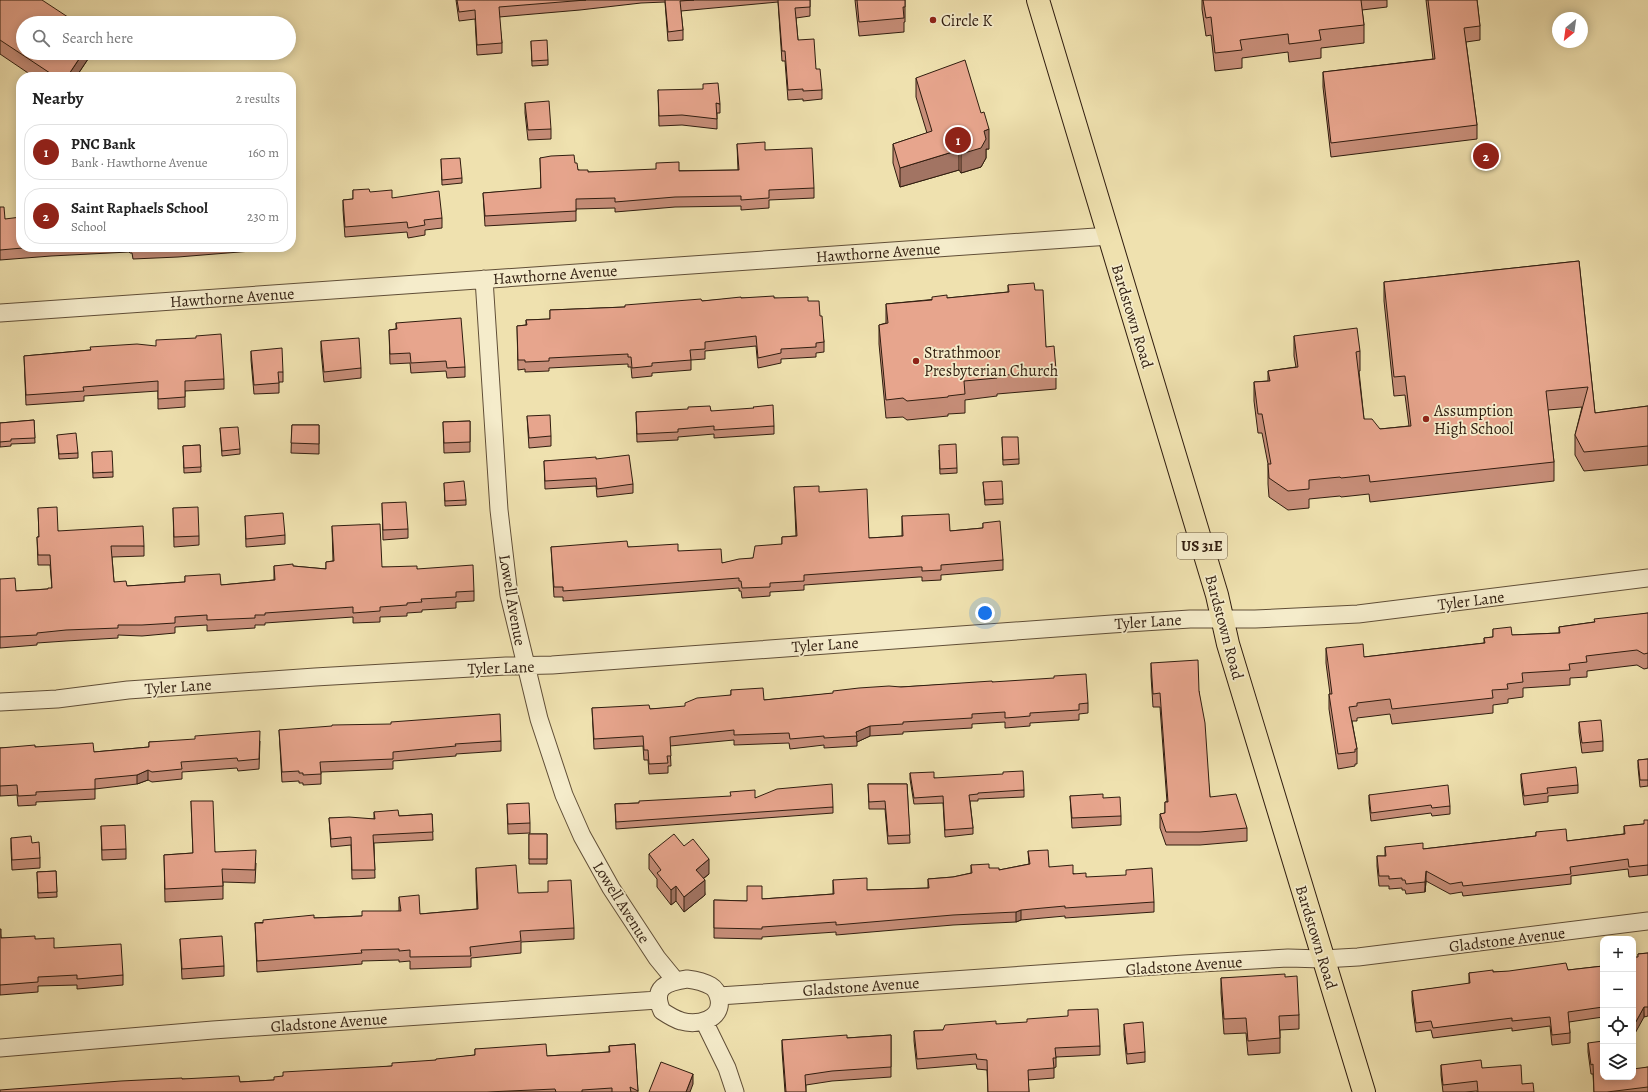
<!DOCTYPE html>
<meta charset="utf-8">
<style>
body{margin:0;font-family:Alegreya,serif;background:#f2f2f2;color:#222}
.controls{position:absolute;right:12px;bottom:12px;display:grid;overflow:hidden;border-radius:8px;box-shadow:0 2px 10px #0003}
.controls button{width:36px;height:36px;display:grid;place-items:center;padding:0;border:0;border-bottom:1px solid #e0e0e0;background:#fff;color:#222;font:20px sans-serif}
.compass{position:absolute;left:1552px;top:12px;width:36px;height:36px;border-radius:50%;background:#fff;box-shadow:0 2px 10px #0003;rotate:209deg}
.you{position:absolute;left:985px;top:613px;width:14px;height:14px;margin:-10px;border:3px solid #fff;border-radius:50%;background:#1a73e8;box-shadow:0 0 0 6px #1a73e833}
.badge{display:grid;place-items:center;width:26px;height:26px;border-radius:50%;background:#8f2418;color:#fff;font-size:13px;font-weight:700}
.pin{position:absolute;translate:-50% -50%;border:2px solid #fff;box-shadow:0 1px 4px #0006}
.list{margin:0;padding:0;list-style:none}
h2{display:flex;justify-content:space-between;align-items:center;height:52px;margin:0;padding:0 16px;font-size:17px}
h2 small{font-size:13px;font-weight:400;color:#767676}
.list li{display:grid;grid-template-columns:26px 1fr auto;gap:12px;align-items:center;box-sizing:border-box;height:56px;margin:0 8px 8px;padding:0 8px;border:1px solid #e0e0e0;border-radius:16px}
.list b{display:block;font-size:15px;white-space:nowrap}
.list p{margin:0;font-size:13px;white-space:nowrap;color:#767676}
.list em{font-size:13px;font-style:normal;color:#767676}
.icon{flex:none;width:22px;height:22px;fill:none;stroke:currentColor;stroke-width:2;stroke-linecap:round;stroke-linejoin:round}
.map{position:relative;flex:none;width:1648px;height:1092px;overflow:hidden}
.search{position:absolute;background:#fff;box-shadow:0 2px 10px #0003;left:16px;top:16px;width:280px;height:44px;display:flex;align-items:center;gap:10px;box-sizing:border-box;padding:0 14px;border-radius:22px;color:#767676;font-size:15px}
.panel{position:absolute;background:#fff;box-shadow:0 2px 10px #0003;left:16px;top:72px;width:280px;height:180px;border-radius:16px}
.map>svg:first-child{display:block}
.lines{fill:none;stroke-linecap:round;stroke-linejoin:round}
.minor-casing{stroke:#604e37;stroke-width:19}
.primary-casing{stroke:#301d0f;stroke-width:24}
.minor{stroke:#f5eccb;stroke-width:17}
.primary{stroke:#efe1af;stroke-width:22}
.wall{fill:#c78e79;stroke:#301d0f}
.shaded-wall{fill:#a27463;stroke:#301d0f}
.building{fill:#e7a58d;stroke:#301d0f}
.poi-dot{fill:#8f2418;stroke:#f5eccb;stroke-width:1.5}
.labels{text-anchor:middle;stroke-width:3.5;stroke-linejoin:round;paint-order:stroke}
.shield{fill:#f5eccb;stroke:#6b5b47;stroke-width:1}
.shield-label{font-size:15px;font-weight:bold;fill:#301d0f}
.poi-label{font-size:16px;fill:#301d0f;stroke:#f5eccb;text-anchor:start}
.street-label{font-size:16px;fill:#301d0f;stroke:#f5eccb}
</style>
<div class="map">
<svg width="1648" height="1092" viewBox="0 0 1648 1092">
<rect width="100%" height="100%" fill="#efe1af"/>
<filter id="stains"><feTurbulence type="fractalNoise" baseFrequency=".005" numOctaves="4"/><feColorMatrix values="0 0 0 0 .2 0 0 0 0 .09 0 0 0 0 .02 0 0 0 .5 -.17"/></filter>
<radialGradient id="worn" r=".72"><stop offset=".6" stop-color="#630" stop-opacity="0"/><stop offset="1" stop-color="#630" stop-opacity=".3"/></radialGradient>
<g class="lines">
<!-- minor casing -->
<g class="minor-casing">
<path id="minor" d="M484,279L499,510L509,595L539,719L564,795L582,836L611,888L657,958L675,980
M0,313L1110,236
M0,702L57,699L128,690L315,677L506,666L552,665L1112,624L1190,619H1255L1358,614L1648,578
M687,979C695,980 704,982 711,986C716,989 718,994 719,999C723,1020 697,1026 681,1021C674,1019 668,1015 662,1011C651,987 667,982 687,979Z
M719,996L1184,964L1288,958L1323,959L1358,957L1648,921
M704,1021L727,1068L735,1092
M0,1048L213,1030L658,1000"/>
</g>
<!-- primary casing -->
<g class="primary-casing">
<path id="primary" d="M1038,0L1217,595L1228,644L1364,1092"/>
</g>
<!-- minor -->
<use href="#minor" class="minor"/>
<!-- primary -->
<use href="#primary" class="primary"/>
</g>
<!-- wall -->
<path class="wall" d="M0,0L23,53H92L76,77H34L0,54Z
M456,0H810V16L796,18L798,40L816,69L822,90V99L803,101V99L788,100L785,61H782L778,2L681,11L683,30V40L668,41L665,2L641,3L580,10L499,17L502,43V53L477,55L475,19L459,21Z
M855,0H905V22H904V32L859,36Z
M1202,0H1387V7L1362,10L1364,25V43L1321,48V58L1289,62L1288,52L1242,58V68L1215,71L1211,35L1206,36L1202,9Z
M1426,0H1477L1480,26V40L1466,42L1477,125V139L1331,157L1323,87V72L1433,59Z
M531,41L548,60V65L532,66Z
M916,78L989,149H986V158L981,167L961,173L959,170L900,187L893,163V144L927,133L916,97Z
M658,90L720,104V113H717V129L682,125L659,126Z
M525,103L551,129V139L528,140L525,113Z
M737,144L765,150L814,188V198L769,200V208L741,210V206L675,207L615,212V208L576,209V221L485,226L483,193L541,189L540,158L575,163L578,170L588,172L738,170Z
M441,159L462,178V183L442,185Z
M353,190L392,198L442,218V228L425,230V235L408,238L407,232L345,237L343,210V200L353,199Z
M0,207L5,219L21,247H264V250L178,257L133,259L132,253H130L129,252L51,256L0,260Z
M1579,261L1595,413L1648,406V465L1584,471L1575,455V435L1582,407L1548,410L1554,462V481L1370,502L1369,494L1341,497L1340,496L1309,499V508L1288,510L1269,497L1268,484V464L1262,433H1258L1254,401V382L1268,381V371L1296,367L1294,356V336L1360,351V371H1359L1364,419L1380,429L1409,426L1405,395L1394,396L1384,301V282Z
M1008,285L1035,290L1046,347L1056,370V389L997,394V396L965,400V413L948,414V416L907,420L903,417L886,418L879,344V325L886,323V304L1008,292Z
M741,298H774L808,301L820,316L824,342V352L816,353V357L781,359V363L758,368L756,346L705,351V359L691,360V370L652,373V376L632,378L631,367H628V364L549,368V371L525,372V369L518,370L517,326L526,325V320L550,319V310L625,307Z
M396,323L465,367V377L447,378L446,371L411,373L410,363L390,364L389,330L396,329Z
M321,341L361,368V378L324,382L321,351Z
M90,350L224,379V389L185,391V407L158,409V391L84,396V401L26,405L24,356Z
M251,351L283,372V382H279V393L254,394L251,360Z
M711,411L774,426V434L714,438V434L678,437V440L637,442L636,412Z
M527,416L551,436V446L529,448Z
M34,420L35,443L11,444V446L0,447V423Z
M470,421V452L444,453L443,422Z
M292,425H319V454L291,453Z
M220,428L240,449V454L222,456Z
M57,435L78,453V458L59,459Z
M1002,437L1019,459V464L1003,465Z
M200,445L201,472L184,473L183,446Z
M939,450L957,468V473L940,474Z
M92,452L113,472V477L93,478Z
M596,459L633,484V493L597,497L596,486L545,489L544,461Z
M983,482L1003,499V504L985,505Z
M444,483L466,500V505L445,506Z
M794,487L819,492L869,538L902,536V516L950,531L983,528V523L1003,560V570L941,575V580L922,581V577H919L804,585V590L770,592V596L742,598L741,591H739V588L563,601V597H554L551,547H628L678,551L722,563L753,558L782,544V537L796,536Z
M382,503L408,529V538L383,540Z
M38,508L58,531L144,546V556L112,557L114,582L127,586L185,582V576L221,585L274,580V566H293L326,569V562L333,561L332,526L382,567L417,569L474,591V601L456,602V608L422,610V612L407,613V616L380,617V622L353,623V617L265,623V625H255V628L207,631V625L175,627V633L142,636L118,635V638L66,641L37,643V645L0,648V579L16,591L48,589L52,588L50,565H38L37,537H39Z
M173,508L199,536V545L174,547Z
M245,516L285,535V544L246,547Z
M1648,613V668L1644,669L1637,665L1587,671V677L1570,678V685L1523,688V697L1508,699V703L1493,705V713L1392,724L1390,714L1357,718V721H1352L1357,749V764H1355V766L1338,769L1329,709V694H1330L1326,663V648L1364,657L1484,643V638L1493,637V629L1512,635L1559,633V627L1594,622Z
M1151,663L1199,691L1210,797L1247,828V841L1200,845H1166L1160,828V814L1165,813V802H1167L1160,707H1153L1151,676Z
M992,682L1088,703V713L1079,714V720L1030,723V726L1005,728V722L972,724V728L903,732V734L870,736L857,742V746L824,748V745L790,749L789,743L734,745V740L670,746L671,766H668V773L649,774L648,760H644L643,746L594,749L592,708L650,709L685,707L731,695V690L764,700L901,687Z
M1579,722L1603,741V751L1582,753L1579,732Z
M279,730L501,741V751L456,754V756L393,761V769L321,772V784L303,785V783H299V781L282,782Z
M260,741L259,769L238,771L237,768L182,772V779L152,782L148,780L137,784L95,789V799L36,802V805L18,806L17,795L0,796V748L35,747L94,752L149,747V742Z
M1648,759V786L1640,787L1638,767V760Z
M910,773L934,778L1024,790V797L978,799V801H970L973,828V834L945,837L943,803L914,804L910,779Z
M1521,774L1578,785V793L1548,796V802L1524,805L1521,782Z
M868,784H907L910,843L888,844L885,809H869Z
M1369,795L1450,806V814L1432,816L1431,813L1371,821L1369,803Z
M1070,796L1103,798L1121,816V825L1072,828Z
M755,798L833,807V813L616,829L615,804Z
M191,801L215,852L256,863L255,883L223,882V899L165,902L164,855L193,853Z
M507,804L530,823V833L508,834Z
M374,812L399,816L432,814L433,840L374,843L375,878L352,879L351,845L331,847L329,818L374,819Z
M1648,820V875L1629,877L1628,869L1571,876V884L1463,896L1462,892L1450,894L1426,881L1425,892L1406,894L1405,890H1402V888L1389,889V886H1379L1377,866V856H1385V847L1423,849L1536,836V832L1567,841L1624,834V826L1644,824Z
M101,826L126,849V859L102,860Z
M529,834H547V864H529Z
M11,838L32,843L40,858V868L12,870L11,848Z
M1028,851L1049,867L1086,877L1154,902V912L1065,918V916L1021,920L1016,922L953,925L836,935V932L762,937V939L714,938V900L747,901L762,899L833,894V880L867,890L928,888V879L953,877L971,873V865L999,870L1029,864Z
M649,854L709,874L703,879L705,895L684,912L676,901L671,905L657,887V879L649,869Z
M476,868L574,928V939L521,942V953L471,958V967L410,969V961L399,962V960L362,961V964L257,972L255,923L314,918L362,916L399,911V897L420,914L477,909L476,879Z
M56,871L57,897L38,898L37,872Z
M0,929L1,938L35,939L54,948L123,975V985L77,989V985L38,986V992L0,995Z
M180,939L224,966V976L182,979Z
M1648,953V1016L1644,1017L1638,954Z
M1603,966V1018V1017L1569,1022L1570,1033V1043L1552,1045L1550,1026L1512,1031V1028L1433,1038L1431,1030L1416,1032L1412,1001V991L1469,984V973L1493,972L1568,970Z
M1285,977L1299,1015V1029L1280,1030V1053L1248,1055L1246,1033L1224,1034L1221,993V978Z
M996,1024L1100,1046V1055L1056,1057V1067L1054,1068V1078L1028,1080L1029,1092H988L987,1070L977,1069L976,1064L917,1069L914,1041V1031L943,1030Z
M1124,1024L1145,1052V1062L1127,1064L1124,1034Z
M891,1035V1077L832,1081L806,1085V1092H785L782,1050V1040L847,1038Z
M1588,1043L1603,1077L1648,1067V1092H1594L1593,1074H1591L1588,1052Z
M635,1044L638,1092H0L182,1079L240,1082L274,1080L283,1076L392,1066L475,1055V1049L547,1056L609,1052V1046Z
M1441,1065L1482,1068L1522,1084L1534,1092H1477V1091L1465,1092H1443L1441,1075Z"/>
<!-- shaded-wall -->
<path class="shaded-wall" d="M83,53H92L76,77H67Z
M989,129V149H986V158L981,167L961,173V154L984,131Z
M959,150V170L900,187V168Z
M870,726V736L857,742L856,732Z
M148,770V780L137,784V775Z
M709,859V874L696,884V870Z
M1426,871V881L1425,892V882Z
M705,880V895L684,912V897Z
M676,886V901L671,905V890Z
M1021,910V920L1016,922V912Z
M1644,1007V1017L1633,1037V1027Z
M693,1074V1084L690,1092H686Z"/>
<!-- building -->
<path class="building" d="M0,0H42L77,23H23V53H83L67,77H56L0,40Z
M457,0H586L499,7L502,43L477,45L475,10L459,12Z
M665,0H694L680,1L683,30L668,32Z
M778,0H810V7L795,8L798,40L814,39L816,69H820L822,90L803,91V89L788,90L785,51H782Z
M857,0H905V7H903L904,18L859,22Z
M1203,0H1361L1364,25L1319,30L1321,40L1289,44L1288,34L1240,40L1242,50L1215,53L1211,17L1206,18Z
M1428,0H1477L1480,26L1464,28L1477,125L1331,143L1323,72L1435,59Z
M547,40L548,60L532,61L531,41Z
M965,60L981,113L984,112L989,129L984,131L986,139L981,148L961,154L959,150L900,168L893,144L932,131L916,78Z
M718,83L720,104L716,103L717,119L682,115L659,116L658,90L703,89V84Z
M549,101L551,129L528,130L525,103Z
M765,142V150L812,148L814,188L769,190V198L741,200V196L675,197L615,202V198L576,199V211L485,216L483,193L541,188L540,158L551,156L574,155L575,163H577L578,170H588V172L656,169V163L679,162V171L739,170L737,144Z
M460,158L462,178L442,180L441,159Z
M369,189L370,192L392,190V198L439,191L442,218L424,220L425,225L408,228L407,222L345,227L343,200L353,199V190Z
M0,207H4L5,219L21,217V247H34L0,250Z
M133,247H177L133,249Z
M1579,261L1595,413L1648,406V446L1584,452L1575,435L1588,387L1546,391L1554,462L1370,482L1369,475L1341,478L1340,477L1309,480V489L1288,491L1269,478L1268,464H1271L1262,414H1258L1254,382L1270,381L1268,371L1298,367L1294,336L1357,328L1360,351L1356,352L1364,419H1372L1380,429L1411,426L1405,376L1394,377L1384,282Z
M1034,283L1035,290H1043L1046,347L1054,346L1056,370L997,376V378L964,381L965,394L948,396V397L907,401L903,398L886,400L879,325L888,323L886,304L932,300V297L947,295V298L1009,292L1008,285Z
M774,296V298L808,297V301H819L820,316H822L824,342L816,343V347L781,349V353L758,358L756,336L705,342V349L690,350L691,360L652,363V366L632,368L631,357H628V354L549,358V361L525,362V360H518L517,326L527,325L526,320L550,319V310L625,307V305L701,299L702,301L741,297V298Z
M461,318L465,367L447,368L446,361L411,363L410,353L390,354L389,330L397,329L396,323Z
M221,334L224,379L185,381V397L158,399V381L83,387L84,391L26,395L24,356L91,350L90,347L137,344L156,346V340L196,338V336Z
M359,338L361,368L324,372L321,341Z
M282,348L283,372H278L279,383L254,385L251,351Z
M773,405L774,426L714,430V426L678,429V432L637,434L636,412L688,409V407L710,406L711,411L754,408L753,407Z
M550,415L551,436L529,438L527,416Z
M34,420L35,438L11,439V441L0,442V423Z
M470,421V442L444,443L443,422Z
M292,425H319V444L291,443Z
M238,427L240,449L222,451L220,428Z
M76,433L78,453L59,454L57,435Z
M1002,437H1018L1019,459L1003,460Z
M956,444L957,468L940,469L939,445Z
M200,445L201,467L184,468L183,446Z
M112,451L113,472L93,473L92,452Z
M629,455L633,484L597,489L596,478L545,481L544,461L596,457V459Z
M464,481L466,500L445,501L444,483Z
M1002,481L1003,499L985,500L983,482Z
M819,486V492L867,489L869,538L903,536L902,516L949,514L950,531L983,528V523L1000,521L1003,560L941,565V570L922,571V567H919L804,575V581L770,583V587L742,588L741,581H739V578L563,591V587H554L551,547L627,541L628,547L678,544V551L721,549L722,563L739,559L753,558L755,546L782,544V537L797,536L794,487Z
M406,502L408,529L383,530L382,503Z
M57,507L58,531L143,526L144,546H111L114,582L126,581L127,586L185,582V576H186L220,574L221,585L275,580L274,566L293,564V566L326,569V562L334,561L332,526L380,524L382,567L417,566V569L473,565L474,591L456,592V597L421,599L422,602L407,603V605L380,607V611L353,613V607L265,613V615H255V618L207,620V615L175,617V623L142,625H118V628L66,630L37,633V635L0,637V579L15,578L16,591L48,589V588H52L50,555H38L37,537H39L38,508Z
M198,507L199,536L174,537L173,508Z
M283,513L285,535L246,539L245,516Z
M1648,613V653L1644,654L1637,650L1586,656L1587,662L1569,664L1570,670L1522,673L1523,682L1507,684L1508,689L1492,690L1493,698L1392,709L1390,699L1357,703V706L1349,707L1357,749H1355V752L1338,754L1329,694H1332L1326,648L1363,644L1364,657L1485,643L1484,638L1493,637V629L1511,627L1512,635L1560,633L1559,627L1595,622L1594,619Z
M1198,660L1199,691L1205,723L1210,797L1236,794L1247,828L1200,832H1166L1160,814L1165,813V802H1168L1160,693L1153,694L1151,663Z
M1086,674L1088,703L1079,704V710L1030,713V716L1019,717L1005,718V712L972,714V718L903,722V724L870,726L856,732L857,736L824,738V736L790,739L789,733L734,735V730L670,737L671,756H667L668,763L649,764L648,750H644L643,736L594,739L592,708L649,705L650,709L685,706V703L697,698L731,695V690L763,688L764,700L833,693V691L859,688L889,686L901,687L992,681V682L1054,678V676Z
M500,714L501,741L455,744L456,746L393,752V759L320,762L321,774L303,775V773H299V771L282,772L279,730L332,726V725L391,724V722Z
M1601,720L1603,741L1582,743L1579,722Z
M260,731L259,759L238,761L237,758L181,762L182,769L152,772L148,770L137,775L95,779V789L36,792V795L18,796L17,785L0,786V748L35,745V747L93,743L94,752L149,747V742L195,739V736Z
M1648,759V780H1640L1638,760Z
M1576,767L1578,785L1547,788L1548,793L1524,796L1521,774Z
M1023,771L1024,790L978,793V794L969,795L973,828L945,830L943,796L914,798L910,773L934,772V778L1003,774V772Z
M832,784L833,807L616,822L615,804L639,803V801L731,796L730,792L755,790V798L777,789Z
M868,784H907L910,835L888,836L885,801L869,802Z
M1448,785L1450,806L1432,808L1431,805L1371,813L1369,795Z
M1103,794V798L1120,797L1121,816L1072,818L1070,796Z
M191,801H213L215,852L256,850L255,870L222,869L223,886L165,889L164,855L193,853Z
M529,803L530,823L508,824L507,804Z
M398,810L399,816L432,814L433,832L373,835L375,870H352L351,837L331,839L329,818L349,817L375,819L374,812Z
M1644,820H1648V865L1629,867L1628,859L1570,867L1571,874L1463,886L1462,882L1450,884L1426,871L1425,882L1406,884L1405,880H1402V878L1389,879V876H1379L1377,856H1386L1385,847L1423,843V849L1536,836V832L1566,829L1567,841L1625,834L1624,826L1644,824Z
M125,825L126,849L102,850L101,826Z
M529,834H547V859H529Z
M674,834L684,846L693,839L709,859L696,870L705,880L684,897L676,886L671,890L657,873L661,870L649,854Z
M31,836L32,843L39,842L40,858L12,860L11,838Z
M1048,850L1049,867L1073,865V874L1086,873V877L1126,875V870L1152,868L1154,902L1065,908V906L1021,910L1016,912L953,915L836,925V922L762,927V929L714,928V900L747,901V886H762V899L834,894L833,880L867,878V890L929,888L928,879L953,877L972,873L971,865L989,864V868H999V870L1030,864L1028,851Z
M516,865L518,893L548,892V881L571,880L574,928L520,931L521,941L470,947L471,956L410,957V950L399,951V949L361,950L362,953L257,961L255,923H263V920L314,915V918L362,916V911H401L399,897L419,895L420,914L478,909L476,868Z
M56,871L57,892L38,893L37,872Z
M0,929H1V938L35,936V939L54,938V948L121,944L123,975L77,979V975L38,977V982L0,985Z
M222,936L224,966L182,969L180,939Z
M1648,953V1007H1644L1633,1027V957H1638V954Z
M1566,963L1568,970L1603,966V1008V1007L1568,1012L1570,1033L1552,1035L1550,1017L1512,1021V1018L1433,1028L1431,1021L1416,1023L1412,991L1470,983L1469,973L1493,970V972L1509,971Z
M1285,974V977L1297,976L1299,1015L1279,1016L1280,1038L1248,1041L1246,1018L1224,1019L1221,978Z
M1098,1009L1100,1046L1055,1048L1056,1058H1053L1054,1068L1028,1070L1029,1092H988L987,1060L977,1059L976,1054L917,1059L914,1031L943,1030L945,1025L996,1021V1024L1027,1022V1019L1068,1016V1010Z
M1143,1022L1145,1052L1127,1054L1124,1024Z
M847,1035V1038L891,1035V1067L832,1071L805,1075L806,1092H786L782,1040Z
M1603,1041V1077H1633V1069L1648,1067V1087L1607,1092H1594L1593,1064L1591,1065L1588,1043Z
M546,1044L547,1056L610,1052L609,1046L635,1044L638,1091L630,1087L631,1092H612V1088L582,1090V1092H556L555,1089L487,1092H0V1090L121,1081L182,1078V1079L239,1076L240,1082L274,1080V1077L283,1076V1072L392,1066V1063L436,1060V1059L475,1055V1049Z
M1481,1060L1482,1068L1521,1065L1522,1084L1533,1083L1534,1092H1478L1477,1081L1443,1085L1441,1065Z
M661,1062L693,1074L686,1092H649Z"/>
<!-- markers -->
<g class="poi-dot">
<circle cx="933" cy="20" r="4"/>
<circle cx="916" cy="361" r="4"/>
<circle cx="1426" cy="419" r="4"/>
</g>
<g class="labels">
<!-- shield labels -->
<rect class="shield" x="1177" y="533" width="50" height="26" rx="3"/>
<g class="shield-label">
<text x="1202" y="551">US 31E</text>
</g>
<!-- poi labels -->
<g class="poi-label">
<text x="941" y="26">Circle K</text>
<text x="924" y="358">Strathmoor<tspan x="924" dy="18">Presbyterian Church</tspan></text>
<text x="1434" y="416">Assumption<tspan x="1434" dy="18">High School</tspan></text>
</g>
<!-- street labels -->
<g class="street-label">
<text transform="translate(878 252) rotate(-4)" y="6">Hawthorne Avenue</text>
<text transform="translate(555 274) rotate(-4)" y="6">Hawthorne Avenue</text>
<text transform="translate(232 297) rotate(-4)" y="6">Hawthorne Avenue</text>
<text transform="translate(1133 316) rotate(73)" y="6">Bardstown Road</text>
<text transform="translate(513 600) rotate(80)" y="6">Lowell Avenue</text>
<text transform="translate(1471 600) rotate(-7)" y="6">Tyler Lane</text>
<text transform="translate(1148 621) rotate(-4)" y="6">Tyler Lane</text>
<text transform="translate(1225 627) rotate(75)" y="6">Bardstown Road</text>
<text transform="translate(825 644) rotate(-4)" y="6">Tyler Lane</text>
<text transform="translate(501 667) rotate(-2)" y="6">Tyler Lane</text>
<text transform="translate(178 686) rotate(-4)" y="6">Tyler Lane</text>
<text transform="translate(622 902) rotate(58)" y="6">Lowell Avenue</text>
<text transform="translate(1317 937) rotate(73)" y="6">Bardstown Road</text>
<text transform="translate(1507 939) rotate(-7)" y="6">Gladstone Avenue</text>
<text transform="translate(1184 965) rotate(-4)" y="6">Gladstone Avenue</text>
<text transform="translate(861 986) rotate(-4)" y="6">Gladstone Avenue</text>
<text transform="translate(329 1022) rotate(-4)" y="6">Gladstone Avenue</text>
</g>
</g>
<rect width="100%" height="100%" filter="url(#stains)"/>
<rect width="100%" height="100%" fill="url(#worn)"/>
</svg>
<div class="controls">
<button>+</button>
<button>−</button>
<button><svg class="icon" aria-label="locate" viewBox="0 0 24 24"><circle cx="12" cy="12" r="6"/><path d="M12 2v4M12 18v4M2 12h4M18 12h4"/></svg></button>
<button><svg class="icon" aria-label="layers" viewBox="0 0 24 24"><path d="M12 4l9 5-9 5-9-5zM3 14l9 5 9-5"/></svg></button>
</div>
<svg class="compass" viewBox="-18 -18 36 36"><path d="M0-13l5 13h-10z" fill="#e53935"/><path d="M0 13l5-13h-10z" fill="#767676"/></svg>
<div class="you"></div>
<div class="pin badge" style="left:958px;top:140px">1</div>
<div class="pin badge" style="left:1486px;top:156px">2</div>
<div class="search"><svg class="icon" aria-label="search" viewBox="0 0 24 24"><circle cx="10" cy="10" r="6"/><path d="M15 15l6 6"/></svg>Search here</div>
<section class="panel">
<h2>Nearby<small>2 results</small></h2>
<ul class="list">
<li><span class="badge">1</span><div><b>PNC Bank</b><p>Bank · Hawthorne Avenue</p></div><em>160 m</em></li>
<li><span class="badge">2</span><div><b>Saint Raphaels School</b><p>School</p></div><em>230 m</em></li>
</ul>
</section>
</div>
